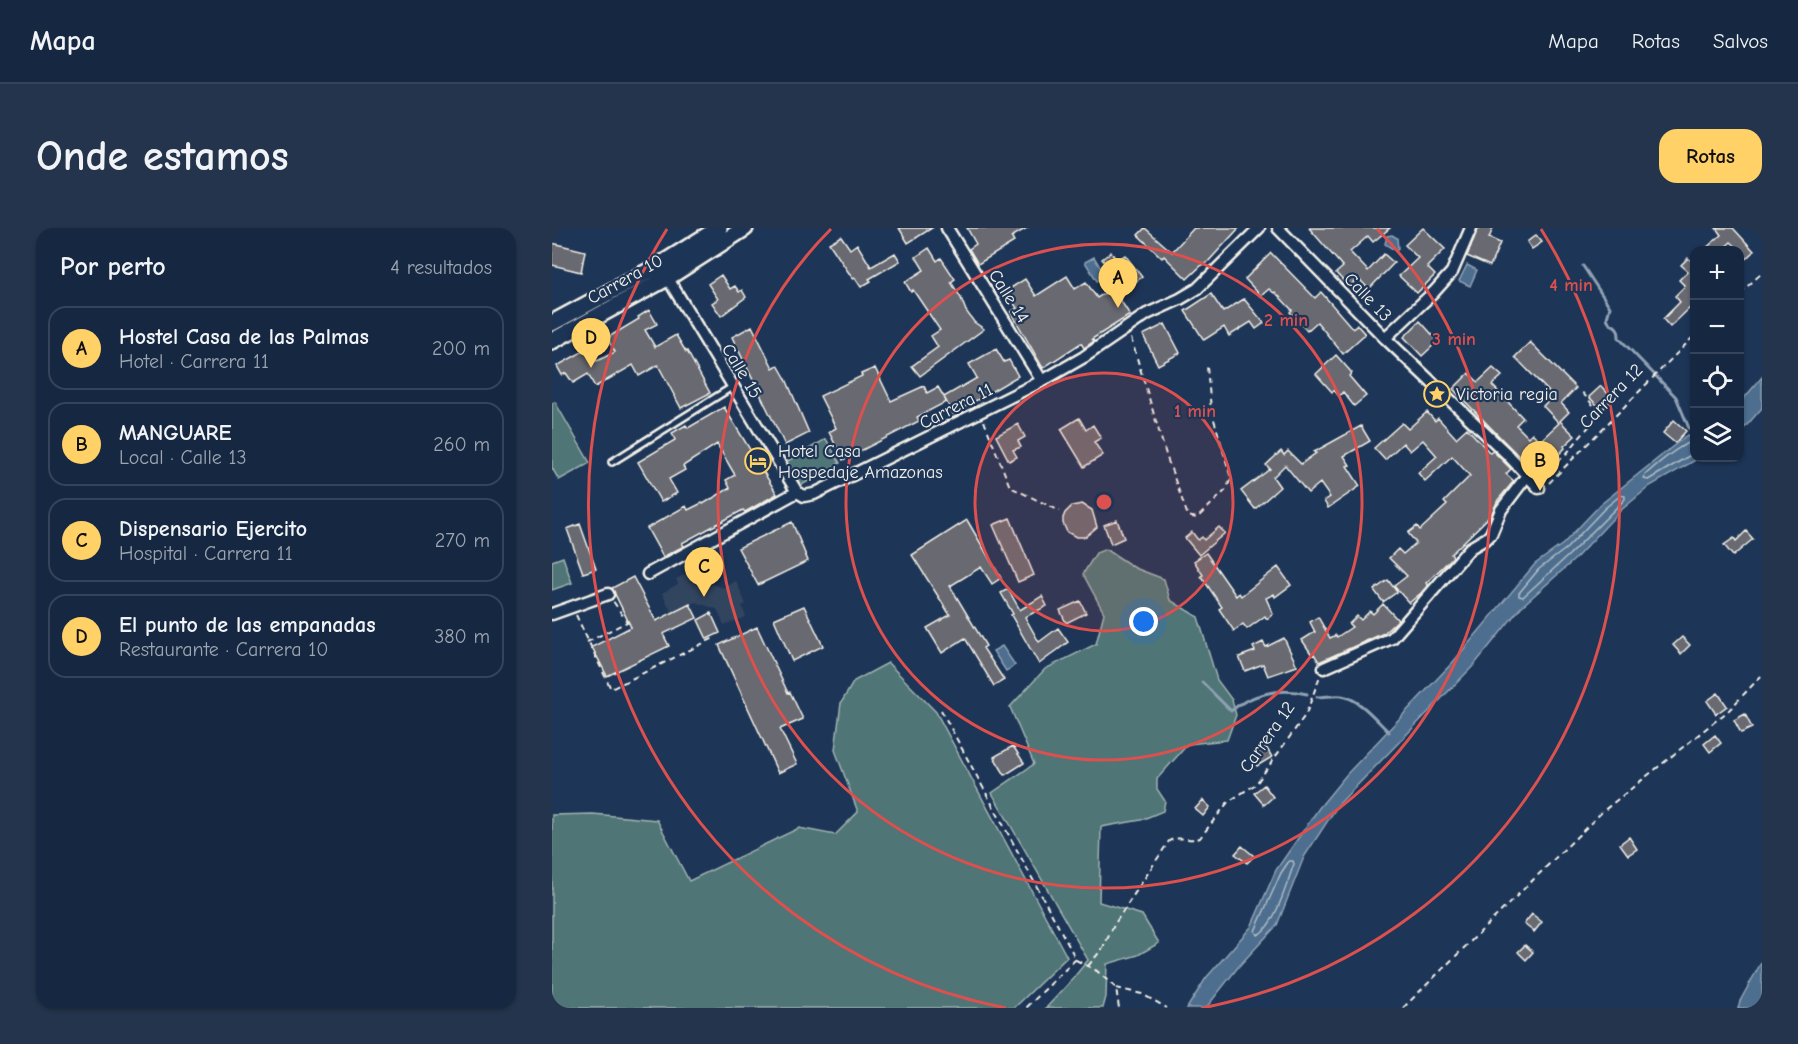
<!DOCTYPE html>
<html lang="pt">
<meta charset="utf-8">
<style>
body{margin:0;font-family:"Comic Neue",sans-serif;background:#23344c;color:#f1f3f6}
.controls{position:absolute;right:18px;top:18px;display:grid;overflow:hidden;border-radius:12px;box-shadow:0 2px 4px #0004}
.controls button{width:54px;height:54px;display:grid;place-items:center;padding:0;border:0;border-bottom:2px solid #35445a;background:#162841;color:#f1f3f6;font:30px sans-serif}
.you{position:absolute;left:592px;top:394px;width:21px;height:21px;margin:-15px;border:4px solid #fff;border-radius:50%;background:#1a73e8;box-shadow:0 0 0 9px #1a73e833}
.badge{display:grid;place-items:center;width:39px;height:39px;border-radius:50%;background:#ffd166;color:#111;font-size:20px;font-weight:700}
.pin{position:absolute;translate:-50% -50px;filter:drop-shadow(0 2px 3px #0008)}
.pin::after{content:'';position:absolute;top:32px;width:21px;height:18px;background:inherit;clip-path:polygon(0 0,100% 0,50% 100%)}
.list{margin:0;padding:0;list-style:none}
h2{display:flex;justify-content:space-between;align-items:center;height:78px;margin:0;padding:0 24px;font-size:26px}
h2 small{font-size:20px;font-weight:400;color:#9ea6b1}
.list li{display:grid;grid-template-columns:39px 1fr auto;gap:18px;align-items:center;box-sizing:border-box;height:84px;margin:0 12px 12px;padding:0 12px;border:2px solid #35445a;border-radius:18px}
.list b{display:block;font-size:22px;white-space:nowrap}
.list p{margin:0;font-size:20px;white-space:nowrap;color:#9ea6b1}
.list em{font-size:20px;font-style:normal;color:#9ea6b1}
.icon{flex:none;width:33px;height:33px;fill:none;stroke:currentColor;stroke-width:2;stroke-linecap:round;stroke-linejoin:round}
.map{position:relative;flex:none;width:1210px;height:780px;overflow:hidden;border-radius:18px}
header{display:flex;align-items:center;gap:36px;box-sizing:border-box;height:84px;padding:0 30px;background:#162841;border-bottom:2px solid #35445a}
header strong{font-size:28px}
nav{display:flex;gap:33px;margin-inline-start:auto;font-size:21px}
.intro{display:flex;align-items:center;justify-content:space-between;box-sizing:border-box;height:144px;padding:0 36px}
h1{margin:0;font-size:42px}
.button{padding:15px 27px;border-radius:18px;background:#ffd166;color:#111;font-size:21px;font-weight:700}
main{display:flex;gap:36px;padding:0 36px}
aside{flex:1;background:#162841;border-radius:18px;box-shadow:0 2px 4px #0004}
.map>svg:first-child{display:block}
.built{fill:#33455f}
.green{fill:#4f7577;stroke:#a2b3b0;stroke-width:1.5}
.water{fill:#4e6e8f;stroke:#90a2b3;stroke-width:1.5}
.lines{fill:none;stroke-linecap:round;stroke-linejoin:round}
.shore{stroke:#b2bdc4;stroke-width:1.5}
.stream{stroke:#90a2b3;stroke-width:3}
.building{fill:#676971;stroke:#f4f1e8;stroke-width:1.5}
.lane-casing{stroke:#f4f1e8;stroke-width:10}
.street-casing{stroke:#f4f1e8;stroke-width:15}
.secondary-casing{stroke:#f4f1e8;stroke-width:20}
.path{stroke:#f4f1e8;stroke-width:2;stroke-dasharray:6 4.5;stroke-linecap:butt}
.lane{stroke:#1d3557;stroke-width:5}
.street{stroke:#1d3557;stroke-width:10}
.secondary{stroke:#1d3557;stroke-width:15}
.ring{fill:none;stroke:#dc504e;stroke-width:3}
.labels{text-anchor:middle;stroke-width:4.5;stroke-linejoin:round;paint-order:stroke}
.street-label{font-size:18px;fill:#f4f1e8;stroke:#1d3557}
.poi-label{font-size:18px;fill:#f4f1e8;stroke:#1d3557;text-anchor:start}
.centre{fill:#dc504e;stroke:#1d3557;stroke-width:3}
.ring-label{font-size:18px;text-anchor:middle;font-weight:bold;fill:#dc504e;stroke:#1d3557;stroke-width:4.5;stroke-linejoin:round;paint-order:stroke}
</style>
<header>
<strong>Mapa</strong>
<nav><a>Mapa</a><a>Rotas</a><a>Salvos</a></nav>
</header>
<div class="intro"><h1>Onde estamos</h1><a class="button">Rotas</a></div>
<main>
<aside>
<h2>Por perto<small>4 resultados</small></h2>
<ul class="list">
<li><span class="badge">A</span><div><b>Hostel Casa de las Palmas</b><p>Hotel · Carrera 11</p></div><em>200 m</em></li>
<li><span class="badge">B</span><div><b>MANGUARE</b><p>Local · Calle 13</p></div><em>260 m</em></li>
<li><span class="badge">C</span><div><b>Dispensario Ejercito</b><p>Hospital · Carrera 11</p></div><em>270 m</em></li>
<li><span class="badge">D</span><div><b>El punto de las empanadas</b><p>Restaurante · Carrera 10</p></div><em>380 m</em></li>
</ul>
</aside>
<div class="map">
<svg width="1210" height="780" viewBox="0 0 1210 780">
<rect width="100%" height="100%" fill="#1d3557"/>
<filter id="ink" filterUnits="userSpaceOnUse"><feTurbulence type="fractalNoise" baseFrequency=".0167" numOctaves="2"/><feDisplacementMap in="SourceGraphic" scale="12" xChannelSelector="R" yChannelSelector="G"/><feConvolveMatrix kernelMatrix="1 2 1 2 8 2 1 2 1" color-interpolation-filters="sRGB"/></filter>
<g filter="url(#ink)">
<!-- built -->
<path class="built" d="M144,341L148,352L172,360L184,353L194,376L190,378L194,389L172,397L165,381L143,374L120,385L110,365L126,356L124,351Z"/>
<!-- green -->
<path class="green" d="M3,174L38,235L7,252L0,240V175Z
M274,211L288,235L248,258L234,234Z
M554,321L583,340L612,351L618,372L646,389L665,452L680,472L684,487L675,512L636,516L605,551V561L613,573L611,583L589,592L549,599L547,674L590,687L607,715L586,727L555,736L554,769L551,780H494L518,754L536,732L440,565L482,536L458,479L493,441L544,416L552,385L531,346L544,325Z
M11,329L20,355L0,362V333Z
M336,435L384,484L515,729L462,780H0V587L41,586L105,592L137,653L247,600L283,607L306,584L283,522L289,475L302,453Z"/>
<!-- water -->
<path class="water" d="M840,7L845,10L846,21L844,23L833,16L835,8Z
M542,29L553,47L545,53L533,34Z
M915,37L925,42L918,58L907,53Z
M1210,149V180L1188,205V175Z
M1135,207L1142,208V230H1147L1098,258L1068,283L1022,332L969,379L922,437L786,577L752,629L725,697L687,738L654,780H635L654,750L699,699L724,642L767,580L794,547L901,434L983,336L1011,316L1049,276Z
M450,418L463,437L454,443L441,423Z
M1210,733V780H1186L1188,773Z"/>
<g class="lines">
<!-- shore -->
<path class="shore" d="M1142,214C1130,214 1103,238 1093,247L1092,251L1096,252L1142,225
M1069,267L1073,268V271L1017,327L971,369L967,368V365L987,341L1015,320L1053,280Z
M737,633H741L742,636C735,654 723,700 705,707L703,703L729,645Z"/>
<!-- stream -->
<path class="stream" d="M1031,38L1058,79L1055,90L1058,96C1066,98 1067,103 1067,110L1124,169L1137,200L1142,205
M650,454L679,483C698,466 729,459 755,466
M765,469C773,469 783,467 790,468C808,471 824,492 837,504"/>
</g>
<!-- building -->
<path class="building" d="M347,0H380L356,15Z
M415,0H475L459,9L462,14L426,36L417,21L424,16Z
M593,0L620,24L642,0H687L653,37L651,36L635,51L612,28L610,30L586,7Z
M757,0H838L821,14L816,8L798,24L816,43L832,26L842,35L817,61L806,50L797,59L784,45L791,39Z
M871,0L893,21L875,39L883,47L865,65L847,48L866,30L853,17Z
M926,0H941L937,10L948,15L938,38L915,28Z
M1164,0H1181L1202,23L1188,36V22L1179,14L1170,22H1152L1169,7Z
M984,7L990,14L980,21L975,14Z
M289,8L298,21L305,16L319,39L343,25L348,33L317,51L319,53L309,59L303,50L301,51L277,15Z
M0,15L33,23L29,44L0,37Z
M377,20L385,33L389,30L403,51L399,54L409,70L414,83L422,94L432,101L368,148L360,138L386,119L379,108L388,102L361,62L359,64L353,54L372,42L364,29Z
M559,24L564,31L555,37L550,31Z
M719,25L763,70L769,64L801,101L805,97L813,106L791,126L765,94L755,103L738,84L740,82L723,64L722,65L717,61L709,68L693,51Z
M573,27L590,49L565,67L578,87L540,111L542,113L532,120L529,115L491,140L459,84L465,80L454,63L473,51L484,68L515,48L523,61L534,54L545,70L572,53L559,36Z
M1136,30L1143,36V75L1118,99L1111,91L1128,74L1123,68L1133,58L1127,52L1136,43L1129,37Z
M169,47L178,61L183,58L187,64L190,62L194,69L169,88L160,75L166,71L156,56Z
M659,66L671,84L692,71L712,95L704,101L699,94L677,108L672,99L652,112L633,83Z
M97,82L105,96L93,102L103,119L124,107L134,124L135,123L158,165L129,180L106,137L87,148L81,137L43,159L36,146L21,155L14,145L10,147L5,138L37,120L45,133L63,124L55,110L87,91L86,89Z
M868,93L886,113L870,128L852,109Z
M613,96L628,125L606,137L591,107Z
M200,98L221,140L226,137L234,151L257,205L233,217L180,109Z
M978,114L1024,160L1009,175L1017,184L1008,193L1023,208L1012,218L1013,220L986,248L901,161L917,145L926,154L941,140L950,148L940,157L971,190L964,197L976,209L980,205L988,213L1007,195L991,178L1001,168L963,129Z
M444,121L452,134L457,132L466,148L401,186L392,169L394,174L365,189L367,193L291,232L277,204L284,200L268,168L310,148L309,146L323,140L339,173L372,158L375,165L386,159L392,169L425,150L417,136Z
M784,127L800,145L797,148L814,168L802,178L791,164L787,168L782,162L780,164L764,146Z
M1049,158L1061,171L1050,182L1037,169Z
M172,179L225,266L193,284L191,282L130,315L132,318L111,329L95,300L134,278L136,282L150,275L151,276L178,260L174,252L183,247L165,216L131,238L133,242L117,251L125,265L109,274L86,234L123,212L120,205L134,197L136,200Z
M875,184L883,193L886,190L904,210L915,200L938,225L941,223L959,241L954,246L962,253L946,272L939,287L899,326L901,329L874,355L876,357L869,365L857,375L842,358L855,348L837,330L846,321L851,326L864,315L856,305L865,298L868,302L895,277L892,274L918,248L900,228L873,253L866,245L885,228L871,212L858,223L851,215L833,232L822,220L850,195L856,201Z
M527,190L534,202L541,197L549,210L542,214L551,227L532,239L509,201Z
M1122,192L1134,203L1123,215L1111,205Z
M466,196L473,209L466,213L469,219L461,222L465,229L457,233L444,208Z
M809,198L818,213L792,228L798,237L795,238L808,258L776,280L772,273L778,269L768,255L756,265L733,237L721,249L728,259L703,281L689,263L718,241L714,237L729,223L732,227L736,223L749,236L764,225L762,224Z
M530,276L540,282L545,299L533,309H524L515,304L511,295V290L513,285L520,278Z
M458,290L482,347L466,354L441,297Z
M415,292L449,350L440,356L429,339L398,358L434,418L431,420L452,452L442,458L413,410L390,425L375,400L398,387L360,327Z
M565,292L572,310L559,316L552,297Z
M240,294L256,333L206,357L186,320Z
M28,296L44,341L31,345L15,301Z
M667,299L673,305L647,327L633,310L640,304L646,312L650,309L652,312Z
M1194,303L1201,311L1181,328L1172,317L1182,310L1184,313Z
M654,325L684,368L687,365L689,368L726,339L739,357L723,369L722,366L714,370L721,386L715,391L713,388L695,401L691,396L682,403L667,381L670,379L649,348L651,347L642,333Z
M81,349L104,393L138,376L145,390L111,406L117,418L55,448L40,419L79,399L60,360Z
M836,352L845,364L831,374L822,362Z
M456,361L468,382L490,368L495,378L473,389L487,414L506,400L516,414L487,436L459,387L461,386L449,365Z
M528,373L534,385L514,395L508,382Z
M831,376L846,392L832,405L767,434L762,426L760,427L750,412L763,404L758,394L766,389L778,410L784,407L785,409L800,399L797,396L805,388L809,392L818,383L821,386Z
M252,378L271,418L240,433L222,391Z
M159,385L168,405L155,411L146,392Z
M205,399L236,465L238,464L251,491L228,501L245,536L226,545L167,417Z
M1130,409L1138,417L1129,426L1121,417Z
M732,410L745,438L716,448L711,436L693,443L687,429L703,423L701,419L711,414L714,419Z
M1166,465L1175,478L1164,486L1155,473Z
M1193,486L1200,500L1189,505L1182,492Z
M1163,507L1169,515L1158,524L1152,516Z
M461,518L472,535L453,547L442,529Z
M714,519L720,529L705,538L699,528Z
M712,557L721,569L712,577L702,565Z
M651,572L658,579L651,588L643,581Z
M1077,609L1085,621L1076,627L1068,616Z
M690,618L702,628L695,635L683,626Z
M980,686L990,694L982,704L972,696Z
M973,717L981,724L974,732L966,724Z"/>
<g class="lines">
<!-- lane casing -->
<g class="lane-casing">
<path id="lane" d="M60,234L180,159"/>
</g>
<!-- street casing -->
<g class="street-casing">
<path id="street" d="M395,0L490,153
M726,0L833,110L956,227L987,260
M112,44L245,264
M833,110L882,64L900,44L919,0
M96,346L245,264L252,268L262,266L490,153L532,129L595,86L628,71L645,61L707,0
M0,386L56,366
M772,440L840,410L918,320L935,310L939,306L949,282L974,249"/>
</g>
<!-- secondary casing -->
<g class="secondary-casing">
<path id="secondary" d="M0,95L108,37L167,0
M0,113L115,50L193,0"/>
</g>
<!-- path -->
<path class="path" d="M1188,65L1210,45
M579,110L615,230L636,288L645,290L674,262L679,250L659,181L655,139
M432,193L458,259L508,283
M990,247L1015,225L1044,190L1047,184L1028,162
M997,255L1142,108
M24,387L59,461L164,409
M35,414L75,394L61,373
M389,482L524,731L474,780
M524,732L545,743L564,760L567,780
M536,738L551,720L562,697L617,613C627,607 637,614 648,610L676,574L704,556L754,486L768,448
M564,760L590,766L615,780
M851,780L1050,584L1176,483L1210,447"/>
<!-- lane -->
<use href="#lane" class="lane"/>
<!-- street -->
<use href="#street" class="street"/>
<!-- secondary -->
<use href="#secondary" class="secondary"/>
</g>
</g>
<!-- distance rings -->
<circle cx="552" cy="274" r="129" fill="#dc504e" fill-opacity=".12"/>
<g class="ring">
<circle cx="552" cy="274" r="129"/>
<circle cx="552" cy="274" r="258"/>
<path d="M825 1A386 386 0 1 1 279 1"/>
<path d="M454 780A515 515 0 0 1 115 1M989 1A515 515 0 0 1 650 780"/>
</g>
<!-- icons -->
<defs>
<g id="sight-ring" transform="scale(1.35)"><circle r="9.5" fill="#1d3557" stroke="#ffd166" stroke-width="1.5"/><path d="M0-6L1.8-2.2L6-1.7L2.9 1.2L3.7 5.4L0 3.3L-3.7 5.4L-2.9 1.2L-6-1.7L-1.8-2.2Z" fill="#ffd166"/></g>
<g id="hotel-ring" transform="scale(1.35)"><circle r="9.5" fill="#1d3557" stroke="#ffd166" stroke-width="1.5"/><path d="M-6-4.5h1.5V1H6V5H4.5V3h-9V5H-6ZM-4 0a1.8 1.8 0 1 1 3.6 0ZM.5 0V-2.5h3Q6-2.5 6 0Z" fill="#ffd166"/></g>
</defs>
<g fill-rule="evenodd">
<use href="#sight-ring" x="885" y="166"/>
<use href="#hotel-ring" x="206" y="233"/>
</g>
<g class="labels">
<!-- street labels -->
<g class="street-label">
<text transform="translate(73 51) rotate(-29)" y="6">Carrera 10</text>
<text transform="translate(457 68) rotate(58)" y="6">Calle 14</text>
<text transform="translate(816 69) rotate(46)" y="6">Calle 13</text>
<text transform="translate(190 143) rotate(59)" y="6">Calle 15</text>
<text transform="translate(1059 168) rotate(-46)" y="6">Carrera 12</text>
<text transform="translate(404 178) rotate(-27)" y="6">Carrera 11</text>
<text transform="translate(715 509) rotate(-55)" y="6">Carrera 12</text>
</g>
<!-- poi labels -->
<g class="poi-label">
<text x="904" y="172">Victoria regia</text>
<text x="226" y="229">Hotel Casa<tspan x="226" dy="21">Hospedaje Amazonas</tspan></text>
</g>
</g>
<circle cx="552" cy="274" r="9" class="centre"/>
<g class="ring-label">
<text x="1019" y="63">4 min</text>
<text x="734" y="98">2 min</text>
<text x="902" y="117">3 min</text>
<text x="643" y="189">1 min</text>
</g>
</svg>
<div class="controls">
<button>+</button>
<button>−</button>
<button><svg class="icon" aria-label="locate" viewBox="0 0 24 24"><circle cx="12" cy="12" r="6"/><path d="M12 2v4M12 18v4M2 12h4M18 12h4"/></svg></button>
<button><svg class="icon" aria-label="layers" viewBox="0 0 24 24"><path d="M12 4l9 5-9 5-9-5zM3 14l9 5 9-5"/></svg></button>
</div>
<div class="you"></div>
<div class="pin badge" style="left:566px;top:80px">A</div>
<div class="pin badge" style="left:988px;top:263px">B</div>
<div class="pin badge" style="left:152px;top:369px">C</div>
<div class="pin badge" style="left:39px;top:140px">D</div>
</div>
</main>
